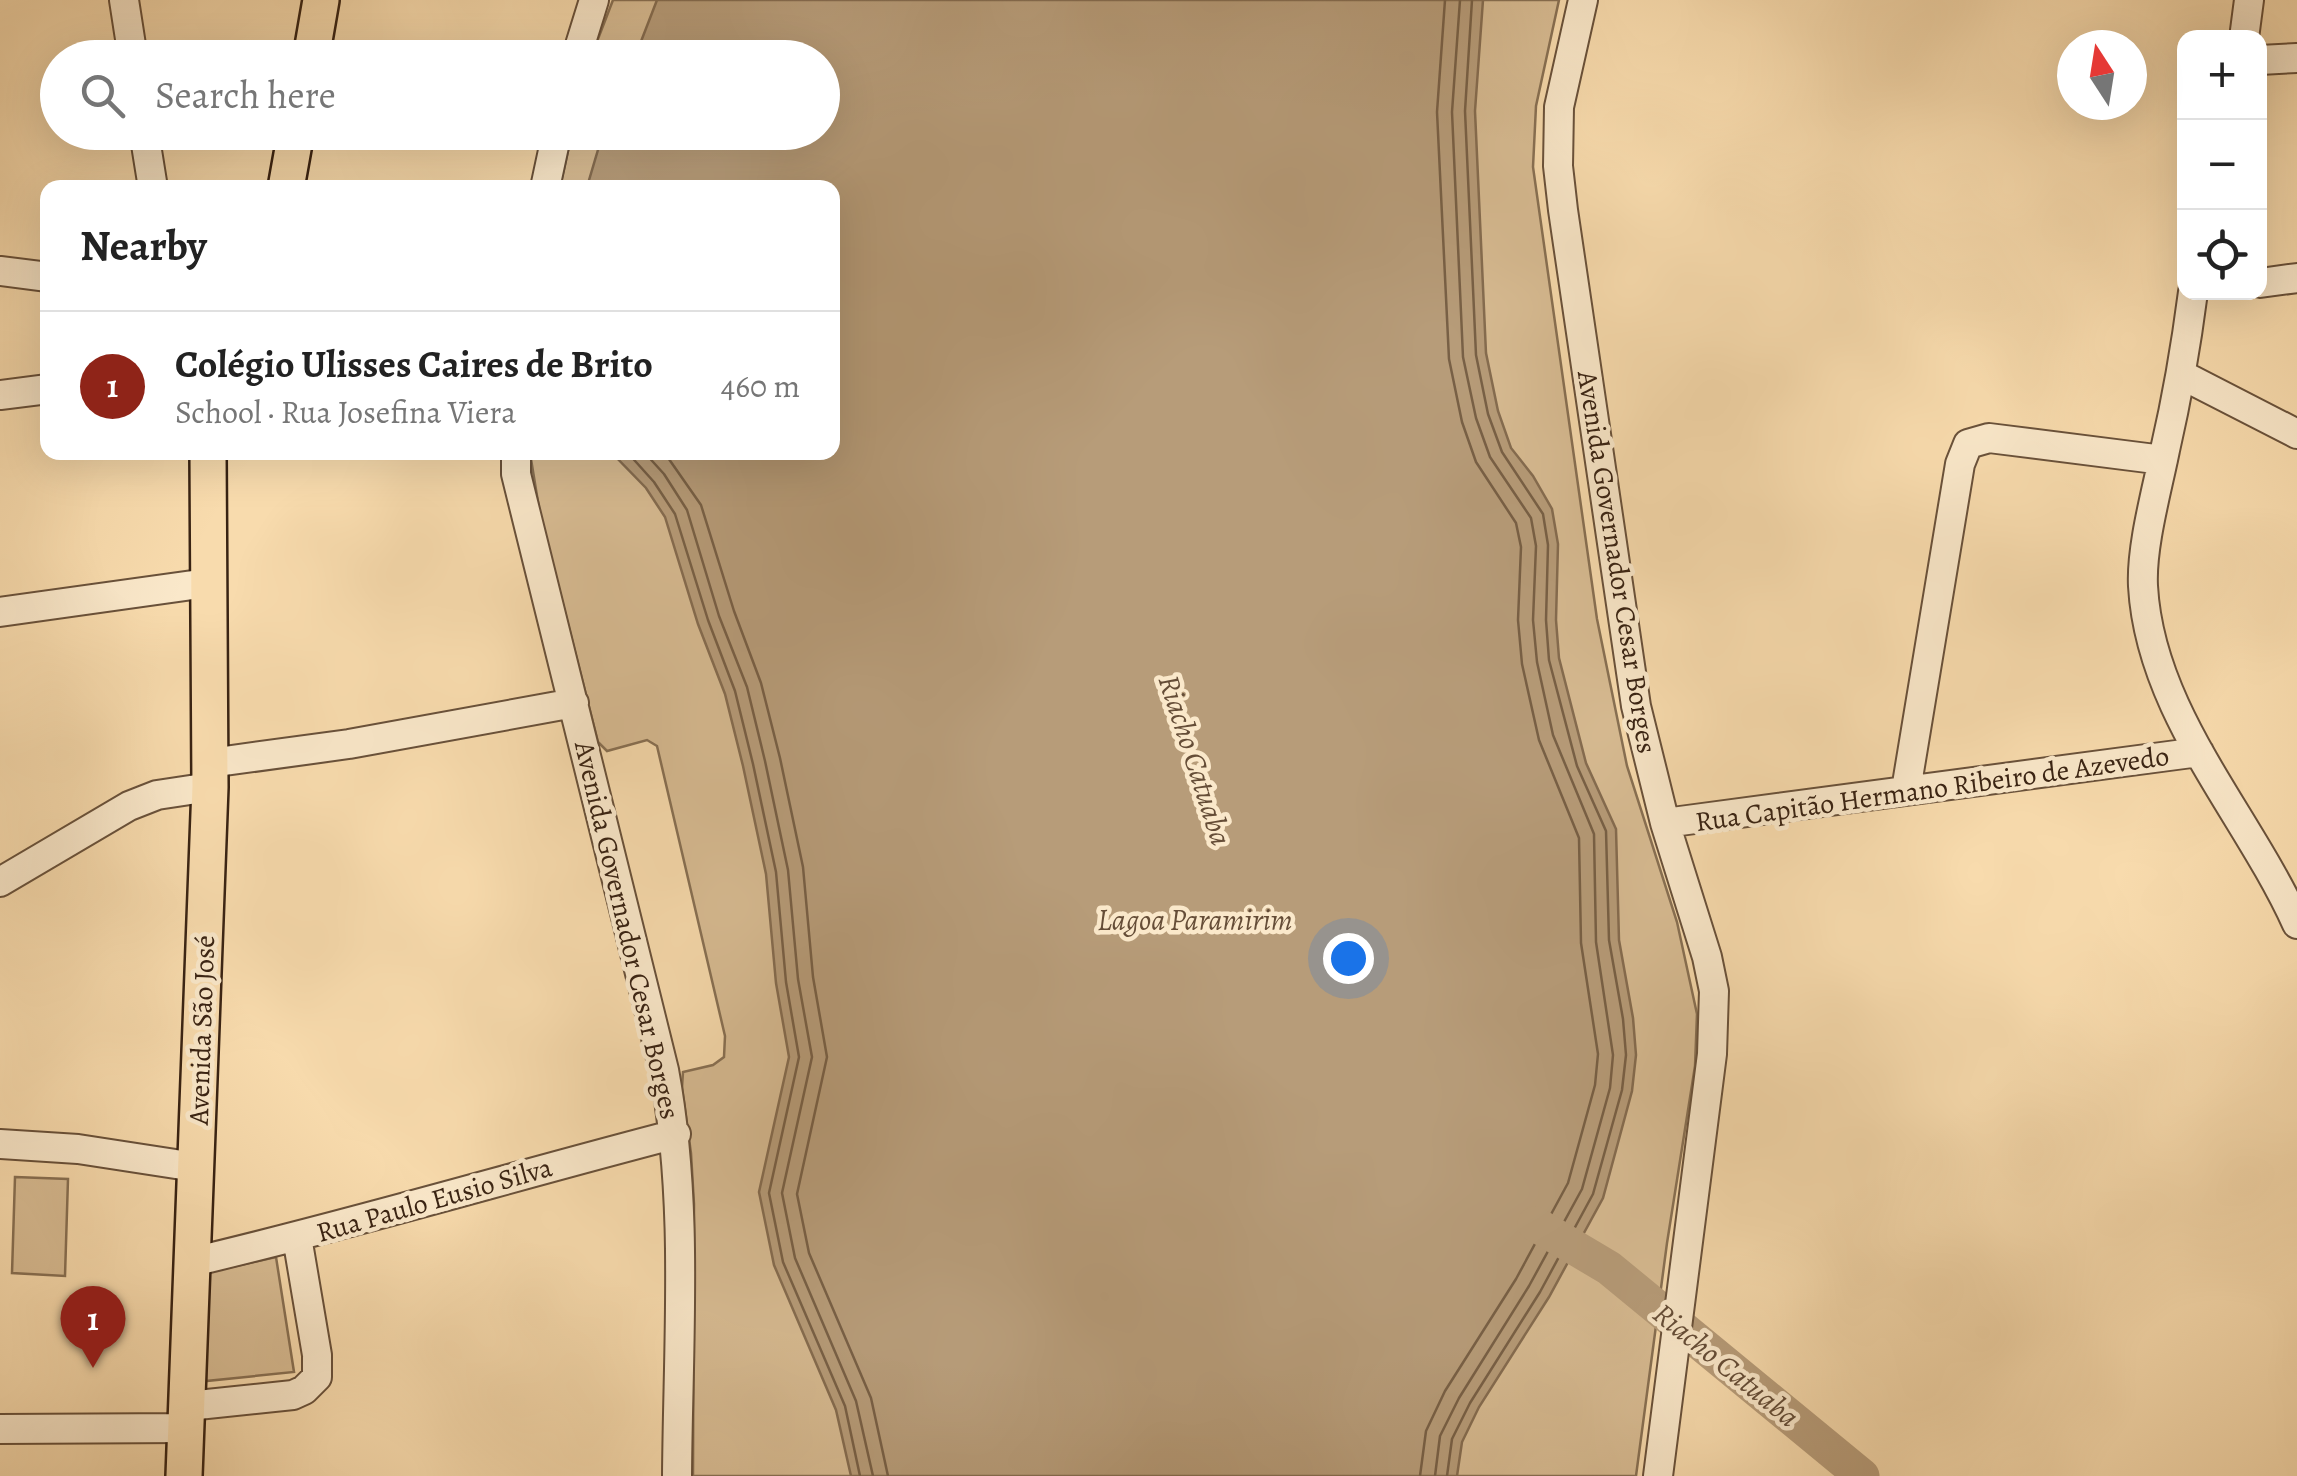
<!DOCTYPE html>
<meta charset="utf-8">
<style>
body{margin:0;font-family:Alegreya,serif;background:#f6f6f6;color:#222}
.controls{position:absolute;right:30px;top:30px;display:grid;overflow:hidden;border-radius:20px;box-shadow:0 10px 40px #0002}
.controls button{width:90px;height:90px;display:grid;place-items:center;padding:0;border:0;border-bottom:2px solid #e0e0e0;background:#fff;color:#222;font:50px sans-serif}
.compass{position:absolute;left:2057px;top:30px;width:90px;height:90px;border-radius:50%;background:#fff;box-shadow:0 10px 40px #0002;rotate:348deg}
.you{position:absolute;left:1348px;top:958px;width:35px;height:35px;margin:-25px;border:8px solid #fff;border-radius:50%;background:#1a73e8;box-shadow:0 0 0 15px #1a73e833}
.badge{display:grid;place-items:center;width:65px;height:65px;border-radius:50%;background:#8f2418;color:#fff;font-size:32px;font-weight:700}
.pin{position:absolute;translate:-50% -82px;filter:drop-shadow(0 2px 5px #0008)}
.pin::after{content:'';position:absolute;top:52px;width:35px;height:30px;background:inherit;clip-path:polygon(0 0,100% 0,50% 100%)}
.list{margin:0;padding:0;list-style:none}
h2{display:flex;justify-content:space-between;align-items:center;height:130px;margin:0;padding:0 40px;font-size:42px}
h2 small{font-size:32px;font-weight:400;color:#767676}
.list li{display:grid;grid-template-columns:65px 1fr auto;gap:30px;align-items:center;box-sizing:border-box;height:150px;padding:0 40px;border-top:2px solid #e0e0e0}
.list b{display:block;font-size:38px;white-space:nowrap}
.list p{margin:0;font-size:32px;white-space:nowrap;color:#767676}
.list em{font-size:32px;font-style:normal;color:#767676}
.icon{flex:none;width:55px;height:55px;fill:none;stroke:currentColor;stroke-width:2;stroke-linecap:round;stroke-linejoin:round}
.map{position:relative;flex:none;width:2297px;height:1476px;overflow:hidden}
.search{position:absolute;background:#fff;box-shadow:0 10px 40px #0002;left:40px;top:40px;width:800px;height:110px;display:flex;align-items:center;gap:25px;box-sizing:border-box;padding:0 35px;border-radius:55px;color:#767676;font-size:38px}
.panel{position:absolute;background:#fff;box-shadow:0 10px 40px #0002;left:40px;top:180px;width:800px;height:280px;border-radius:20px}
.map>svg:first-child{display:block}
.green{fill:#d8bc93;stroke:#887053;stroke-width:2.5}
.water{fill:#b79c79;stroke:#856c50;stroke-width:2.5}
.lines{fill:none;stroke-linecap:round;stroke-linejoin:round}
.shore{stroke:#786046;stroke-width:2.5}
.river{stroke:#b79c79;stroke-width:35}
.minor-casing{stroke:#69513a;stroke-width:32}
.major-casing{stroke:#392313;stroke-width:40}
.minor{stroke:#fae8ca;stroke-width:28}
.major{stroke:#f8dbad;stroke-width:35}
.labels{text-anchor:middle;stroke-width:9;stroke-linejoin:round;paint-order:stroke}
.street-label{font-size:28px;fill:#392313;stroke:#fae8ca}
.water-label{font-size:30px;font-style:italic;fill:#654d37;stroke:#fae8ca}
</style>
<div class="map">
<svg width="2297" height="1476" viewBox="0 0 2297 1476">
<rect width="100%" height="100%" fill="#f8dbad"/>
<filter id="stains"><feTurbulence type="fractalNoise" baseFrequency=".002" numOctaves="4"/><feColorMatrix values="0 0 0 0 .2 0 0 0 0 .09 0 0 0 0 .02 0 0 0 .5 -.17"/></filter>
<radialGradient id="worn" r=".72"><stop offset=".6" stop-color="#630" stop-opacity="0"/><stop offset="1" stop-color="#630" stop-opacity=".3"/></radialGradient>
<!-- green -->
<path class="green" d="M613,0H1559L1536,106L1533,167L1597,619L1627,766L1677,922L1697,1014L1695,1066L1667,1243L1636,1476H693L694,1204L691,1153L682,1088L683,1072L713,1065L724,1057L725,1036L657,746L647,740L607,751L598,742L540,514L530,453L832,452V188L560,187L572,133L822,132V58L591,57Z
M15,1177L68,1179L65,1276L12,1273Z
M276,1257L294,1372L206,1381L205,1273Z"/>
<!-- water -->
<path class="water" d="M657,0H1483L1475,111L1486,353L1498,411L1511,448L1533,476L1552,509L1558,544L1556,620L1559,658L1586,763L1616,829L1619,940L1633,1018L1636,1055L1632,1091L1603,1198L1549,1297L1479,1407L1462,1442L1457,1476H851L836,1410L774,1265L759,1192L789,1057L776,983L766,874L743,766L725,694L698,624L665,517L646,488L612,453L832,452V188L587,187L603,133L822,132V58L635,57Z"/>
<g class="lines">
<!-- shore -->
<path class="shore" d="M627,452L654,482L675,514L708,620L735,691L753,764L776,872L786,982L799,1057L769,1193L783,1262L845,1406L860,1476
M644,452L664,474L687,510L719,616L747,687L765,761L788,870L798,979L812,1057L782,1193L795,1258L856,1401L873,1476
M664,452L701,505L734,611L761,683L780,758L803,867L813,977L827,1057L797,1194L809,1253L871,1398L888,1476
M1420,1476L1426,1431L1445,1391L1516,1279L1568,1183L1595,1085L1598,1054L1581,943L1579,838L1539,740L1522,664L1518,620L1521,547L1516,523L1476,462L1462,422L1449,359L1437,112L1445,0
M1435,1476L1440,1436L1459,1398L1529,1286L1582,1189L1610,1088L1613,1055L1596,942L1594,834L1553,735L1537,662L1533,620L1536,546L1531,518L1490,457L1476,418L1463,357L1452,112L1460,0
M1447,1476L1452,1439L1470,1403L1540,1292L1593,1194L1622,1090L1626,1055L1623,1019L1609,940L1606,831L1577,766L1549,660L1546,620L1548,545L1543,514L1502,452L1488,414L1476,355L1465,111L1472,0"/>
<!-- river -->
<path class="river" d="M1535,1224L1609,1268L1862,1476"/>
<!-- minor casing -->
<g class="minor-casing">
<path id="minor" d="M124,0L133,58
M1583,0L1559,107L1558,166L1563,210L1636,706L1665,823L1707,957L1714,991L1712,1054L1658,1476
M2244,38L2249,0
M576,58L594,0
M2260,60L2297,58
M144,132L153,188
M545,188L557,132
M0,271L48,277
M2260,283L2297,278
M2193,292C2186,346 2177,398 2165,450C2157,490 2141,546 2143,586C2150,713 2247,813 2297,924
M2182,375L2297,434
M0,395L48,389
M516,452V474L664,1070C689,1204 678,1340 677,1476
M0,612L207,583
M210,763L349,744L574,703
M1906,790L1960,464L1968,444L1989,438L2163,460
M1665,823L2199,752
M0,882L129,806L157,795L210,787
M0,1144L78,1149L195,1167
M192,1262C354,1224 514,1176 676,1134
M188,1406L293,1395L304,1390L317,1377V1355L297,1237
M0,1429L186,1428"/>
</g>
<!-- major casing -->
<g class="major-casing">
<path id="major" d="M311,58L321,0
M286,188L296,132
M184,1476L210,787L208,452"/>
</g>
<!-- minor -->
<use href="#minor" class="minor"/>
<!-- major -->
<use href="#major" class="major"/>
</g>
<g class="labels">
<!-- street labels -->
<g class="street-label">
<text transform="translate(1618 562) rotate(81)" y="10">Avenida Governador Cesar Borges</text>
<text transform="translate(1932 788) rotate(-8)" y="10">Rua Capitão Hermano Ribeiro de Azevedo</text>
<text transform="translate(628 930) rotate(77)" y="10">Avenida Governador Cesar Borges</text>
<text transform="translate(201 1030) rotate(-88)" y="10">Avenida São José</text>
<text transform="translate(434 1199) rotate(-16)" y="10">Rua Paulo Eusio Silva</text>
</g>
<!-- water labels -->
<g class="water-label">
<text transform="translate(1195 760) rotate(72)" y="10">Riacho Catuaba</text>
<text x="1195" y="930">Lagoa Paramirim</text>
<text transform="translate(1726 1365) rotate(39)" y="10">Riacho Catuaba</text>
</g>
</g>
<rect width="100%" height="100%" filter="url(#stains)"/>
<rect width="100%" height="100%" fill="url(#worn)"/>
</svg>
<div class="controls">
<button>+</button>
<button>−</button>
<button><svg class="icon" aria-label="locate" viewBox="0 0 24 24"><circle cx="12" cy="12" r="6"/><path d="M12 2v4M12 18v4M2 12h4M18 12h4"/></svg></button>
</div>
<svg class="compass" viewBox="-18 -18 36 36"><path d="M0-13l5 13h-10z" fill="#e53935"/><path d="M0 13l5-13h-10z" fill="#767676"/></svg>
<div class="you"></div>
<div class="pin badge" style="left:93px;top:1368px">1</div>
<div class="search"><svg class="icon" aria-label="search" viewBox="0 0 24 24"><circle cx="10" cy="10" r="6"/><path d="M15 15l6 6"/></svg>Search here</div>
<section class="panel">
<h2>Nearby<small></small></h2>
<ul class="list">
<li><span class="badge">1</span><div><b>Colégio Ulisses Caires de Brito</b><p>School · Rua Josefina Viera</p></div><em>460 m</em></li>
</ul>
</section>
</div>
